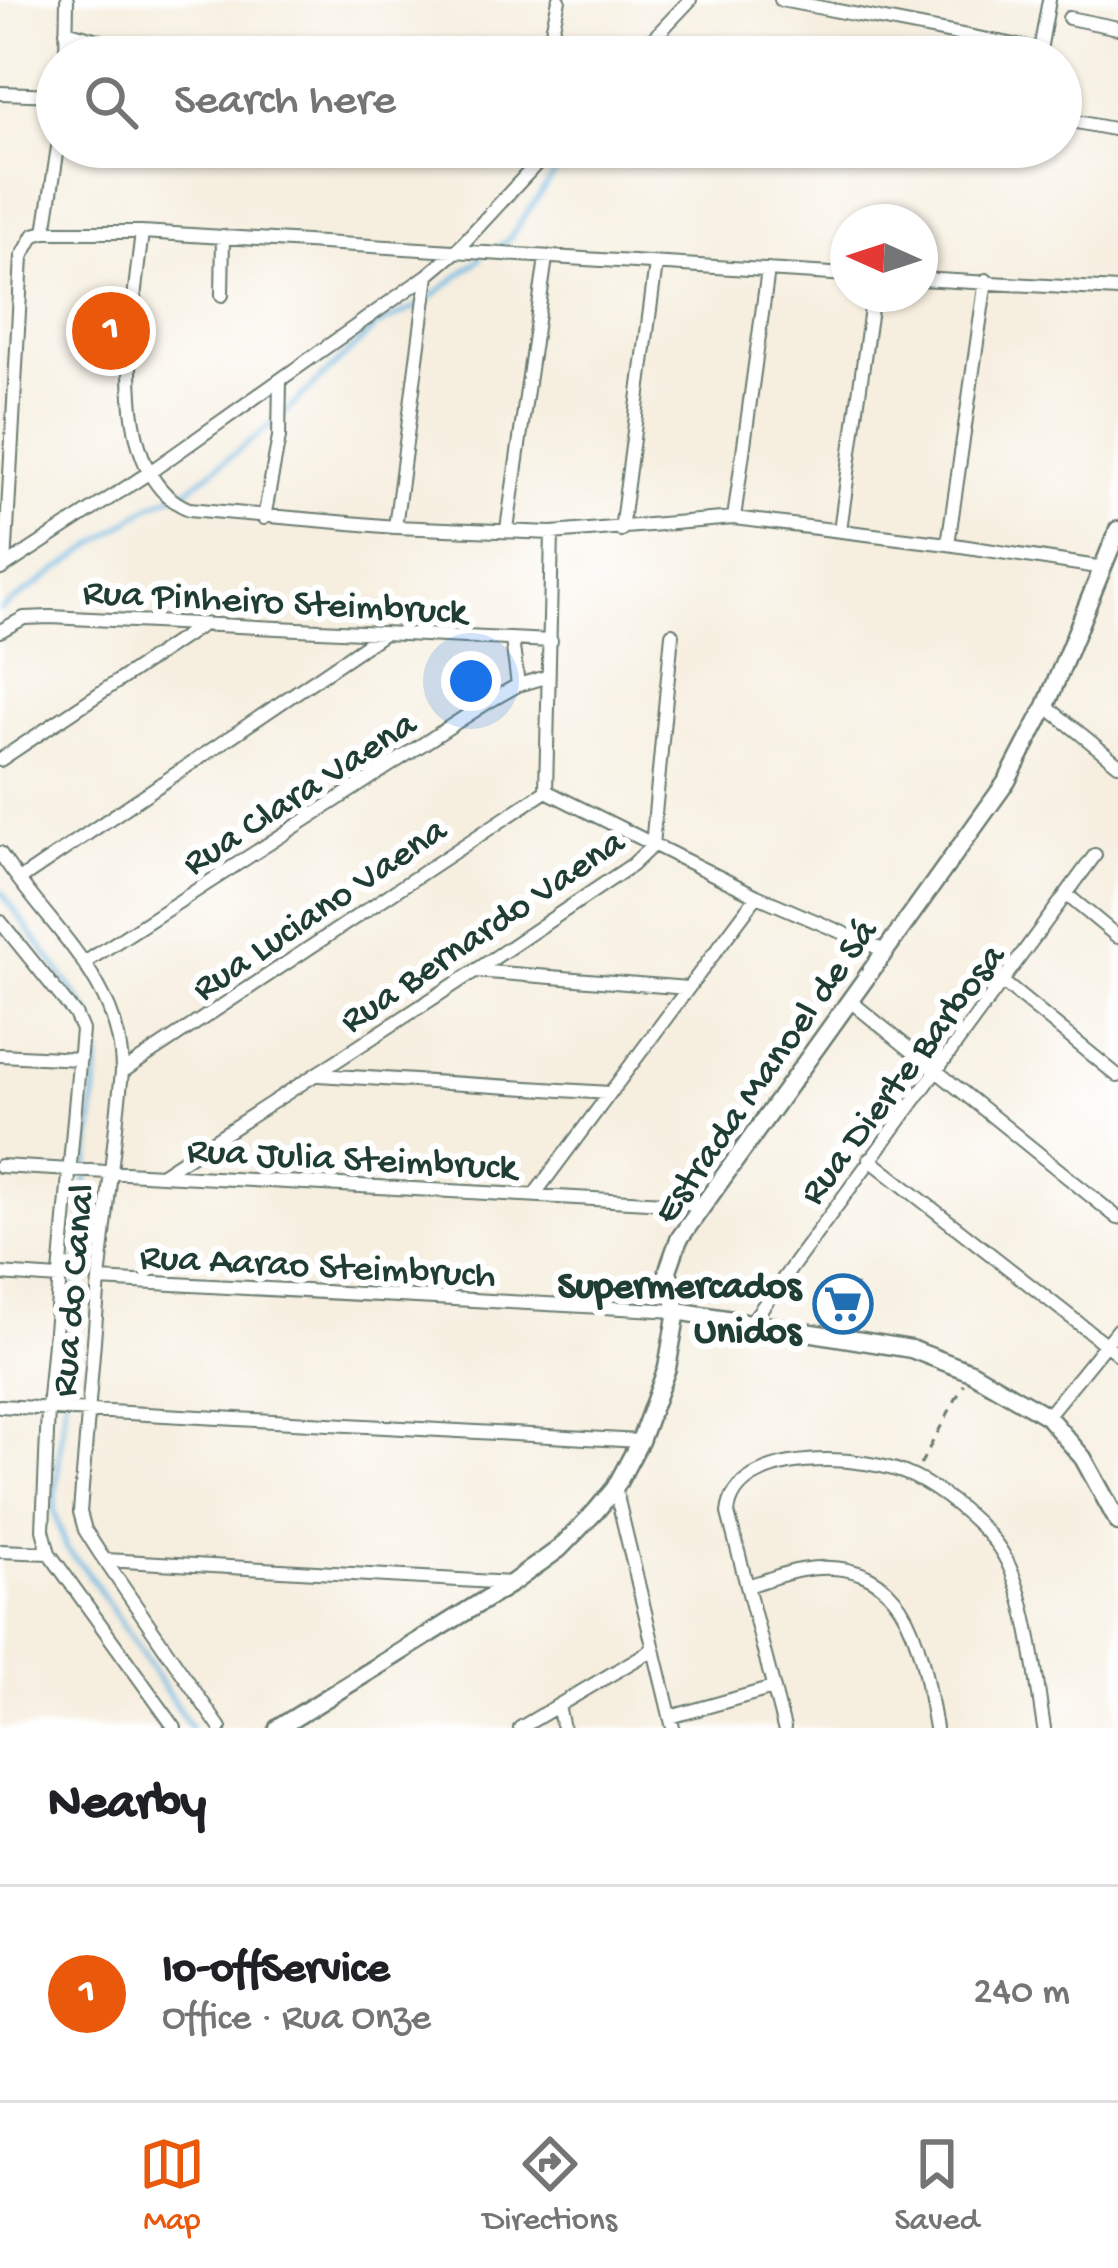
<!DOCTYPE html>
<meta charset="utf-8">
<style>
body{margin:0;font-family:"Gochi Hand",sans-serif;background:#f2f2f2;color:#202124}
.compass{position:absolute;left:830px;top:204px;width:108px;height:108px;border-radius:50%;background:#fff;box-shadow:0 3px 9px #0004;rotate:273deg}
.you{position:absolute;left:471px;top:681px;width:42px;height:42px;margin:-30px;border:9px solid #fff;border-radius:50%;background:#1a73e8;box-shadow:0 0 0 18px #1a73e833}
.badge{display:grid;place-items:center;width:78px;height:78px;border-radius:50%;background:#ea580c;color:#fff;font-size:39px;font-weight:700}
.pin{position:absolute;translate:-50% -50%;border:6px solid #fff;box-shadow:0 3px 12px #0006}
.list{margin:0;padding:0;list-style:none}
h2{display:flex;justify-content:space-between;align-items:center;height:156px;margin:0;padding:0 48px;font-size:51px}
h2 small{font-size:39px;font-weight:400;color:#757577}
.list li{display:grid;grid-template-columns:78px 1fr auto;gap:36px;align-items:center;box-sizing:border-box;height:216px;padding:0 48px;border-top:3px solid #e0e0e0}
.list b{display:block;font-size:45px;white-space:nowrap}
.list p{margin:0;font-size:39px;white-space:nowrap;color:#757577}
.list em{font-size:39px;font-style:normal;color:#757577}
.icon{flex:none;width:66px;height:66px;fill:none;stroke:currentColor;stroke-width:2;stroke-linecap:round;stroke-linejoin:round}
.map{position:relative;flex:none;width:1118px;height:1728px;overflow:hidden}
.search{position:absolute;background:#fff;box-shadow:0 3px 9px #0004;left:36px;right:36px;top:36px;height:132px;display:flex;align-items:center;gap:30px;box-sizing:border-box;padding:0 42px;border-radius:66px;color:#757577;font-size:45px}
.sheet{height:372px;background:#fff}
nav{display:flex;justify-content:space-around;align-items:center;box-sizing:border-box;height:168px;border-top:3px solid #e0e0e0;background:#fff;font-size:33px;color:#757577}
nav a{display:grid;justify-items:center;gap:6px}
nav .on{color:#ea580c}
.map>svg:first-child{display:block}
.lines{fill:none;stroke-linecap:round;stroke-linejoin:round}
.stream{stroke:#6ab8e4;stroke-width:4.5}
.building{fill:#bfadf8}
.street-casing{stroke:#6a7b70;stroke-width:16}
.secondary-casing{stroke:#6a7b70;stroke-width:21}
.path{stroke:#6a7b70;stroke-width:3;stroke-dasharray:9 9;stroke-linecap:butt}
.street{stroke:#fff;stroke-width:12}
.secondary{stroke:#fff;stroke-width:16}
.labels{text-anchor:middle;stroke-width:12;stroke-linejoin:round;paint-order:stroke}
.street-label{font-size:39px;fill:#1f3d34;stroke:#fff}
.poi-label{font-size:39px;font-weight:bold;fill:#1f3d34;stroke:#fff;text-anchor:end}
</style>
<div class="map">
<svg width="1118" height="1728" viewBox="0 0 1118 1728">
<rect width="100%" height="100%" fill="#fff"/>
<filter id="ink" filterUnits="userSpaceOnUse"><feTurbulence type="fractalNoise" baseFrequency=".00833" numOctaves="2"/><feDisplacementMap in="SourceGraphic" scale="24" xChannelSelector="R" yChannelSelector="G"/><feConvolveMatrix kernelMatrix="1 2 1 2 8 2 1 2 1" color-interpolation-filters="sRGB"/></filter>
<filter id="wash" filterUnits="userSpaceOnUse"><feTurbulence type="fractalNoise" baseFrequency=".004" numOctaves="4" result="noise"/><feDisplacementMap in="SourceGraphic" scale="48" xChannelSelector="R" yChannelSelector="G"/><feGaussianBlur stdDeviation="2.7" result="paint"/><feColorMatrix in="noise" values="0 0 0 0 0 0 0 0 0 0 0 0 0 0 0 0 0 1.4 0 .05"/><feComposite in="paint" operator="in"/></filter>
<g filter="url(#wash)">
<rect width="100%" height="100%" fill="#f6eede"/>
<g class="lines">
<!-- stream -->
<path class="stream" d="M496,248L507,241L572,149
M429,299L481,258
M285,413L375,327L420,305
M0,610L153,504L189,489L276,421
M0,890L90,1014L99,1055L54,1510L66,1548L86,1570L191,1728"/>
</g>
<g id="blocks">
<!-- building -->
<path class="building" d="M833,1283L856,1286L852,1327L829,1322Z"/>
</g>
</g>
<g filter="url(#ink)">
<use href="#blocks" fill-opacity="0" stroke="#6a7b70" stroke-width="3"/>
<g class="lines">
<!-- street casing -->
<g class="street-casing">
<path id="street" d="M781,0L1040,50
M1069,18L1118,28
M66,31L157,57
M1039,56L1049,0
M66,57L67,0
M546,57L559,0
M636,57L690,0
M0,93L57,95
M1061,119L1118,130
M949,147H987
M45,232L58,147
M142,232C134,302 103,475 189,509L395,527L552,533L734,518L948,544L1104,568
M920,279L1118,290
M222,295L223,236
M264,518L279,437L280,381
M734,518L768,270
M395,527L428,275
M507,529L546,258
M621,530L656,264
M840,530L873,294
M948,544L986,280
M5,566L22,257L34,235L45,232H142L848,275
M1,569L150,472L428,275L453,254L552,147
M0,631L24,618L50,617L551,641
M512,640L518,685
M1046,706L1118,764
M0,760L202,625
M546,791L757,896L885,951
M546,791L552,533
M0,853C46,925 122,980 122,1072L99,1280L80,1512L85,1530L99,1552L220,1728
M19,880L381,635
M1067,895L1118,937
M0,921L75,1014L82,1030L48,1409L43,1530L49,1553L175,1728
M84,963L488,702L518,685L546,677
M475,971L688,988
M1004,983L1118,1076
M849,1000L1118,1218
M0,1055L80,1059
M122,1072L546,791
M318,1075L610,1093
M869,1159L1118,1354
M0,1166L701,1205
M162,1174L475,971L632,865L652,846L672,634
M534,1195L757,896
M0,1274L59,1278
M99,1280L677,1311
M750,1324L1095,855
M0,1406L640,1441
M1047,1416L1118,1329
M615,1488L673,1728
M0,1551L49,1553
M106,1560L512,1583
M747,1586C765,1581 783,1573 801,1570C910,1552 921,1648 935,1728
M558,1706L563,1728
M670,1717L773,1688
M520,1728L652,1650
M784,1728L728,1513C735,1445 869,1454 914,1477C942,1491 974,1517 994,1541C1028,1582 1035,1675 1044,1728"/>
</g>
<!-- secondary casing -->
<g class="secondary-casing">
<path id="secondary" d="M677,1311L911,1349L971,1372L1047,1416L1083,1458L1118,1522
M278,1728L512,1583L559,1549L595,1512L615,1488L640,1441L667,1368L677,1311L668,1270L679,1239L1007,781L1046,706L1118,530"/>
</g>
<!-- path -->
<path class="path" d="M920,1465L964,1384"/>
<!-- street -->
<use href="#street" class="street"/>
<!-- secondary -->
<use href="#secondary" class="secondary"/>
</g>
</g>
<!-- icons -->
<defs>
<g id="supermarket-ring" transform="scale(3)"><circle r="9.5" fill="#fff" stroke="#1f6fb2" stroke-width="1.5"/><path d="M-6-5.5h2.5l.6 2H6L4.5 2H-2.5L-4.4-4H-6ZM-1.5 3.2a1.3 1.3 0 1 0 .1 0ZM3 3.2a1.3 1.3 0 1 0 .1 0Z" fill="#1f6fb2"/></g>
</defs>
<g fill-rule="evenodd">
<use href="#supermarket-ring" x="843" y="1304"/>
</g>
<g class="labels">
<!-- street labels -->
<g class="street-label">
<text transform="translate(275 598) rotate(3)" y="14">Rua Pinheiro Steimbruck</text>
<text transform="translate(297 790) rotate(-33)" y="14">Rua Clara Vaena</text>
<text transform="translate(317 906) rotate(-34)" y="14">Rua Luciano Vaena</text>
<text transform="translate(480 928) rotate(-34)" y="14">Rua Bernardo Vaena</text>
<text transform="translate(762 1069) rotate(-55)" y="14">Estrada Manoel de Sá</text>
<text transform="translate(899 1072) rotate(-53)" y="14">Rua Dierte Barbosa</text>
<text transform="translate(352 1155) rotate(3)" y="14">Rua Julia Steimbruck</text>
<text transform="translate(318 1262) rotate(3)" y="14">Rua Aarao Steimbruch</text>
<text transform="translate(69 1290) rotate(-85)" y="14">Rua do Canal</text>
</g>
<!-- poi labels -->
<g class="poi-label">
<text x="801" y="1296">Supermercados<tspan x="801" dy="45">Unidos</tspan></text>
</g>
</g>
</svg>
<svg class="compass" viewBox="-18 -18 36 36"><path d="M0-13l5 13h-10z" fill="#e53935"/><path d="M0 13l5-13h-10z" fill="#757577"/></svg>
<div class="you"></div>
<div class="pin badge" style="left:111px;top:331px">1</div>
<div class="search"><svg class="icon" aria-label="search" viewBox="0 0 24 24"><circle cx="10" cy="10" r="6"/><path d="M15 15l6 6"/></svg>Search here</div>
</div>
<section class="sheet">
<h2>Nearby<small></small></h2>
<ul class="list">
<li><span class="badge">1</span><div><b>Io-offService</b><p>Office · Rua Onze</p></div><em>240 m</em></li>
</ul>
</section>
<nav>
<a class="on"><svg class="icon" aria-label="map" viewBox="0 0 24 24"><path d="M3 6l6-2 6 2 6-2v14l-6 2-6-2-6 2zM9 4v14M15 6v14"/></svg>Map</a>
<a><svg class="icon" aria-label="directions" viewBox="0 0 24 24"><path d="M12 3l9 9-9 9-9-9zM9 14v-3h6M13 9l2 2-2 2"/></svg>Directions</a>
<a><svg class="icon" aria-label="saved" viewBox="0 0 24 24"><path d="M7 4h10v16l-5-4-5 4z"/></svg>Saved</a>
</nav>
